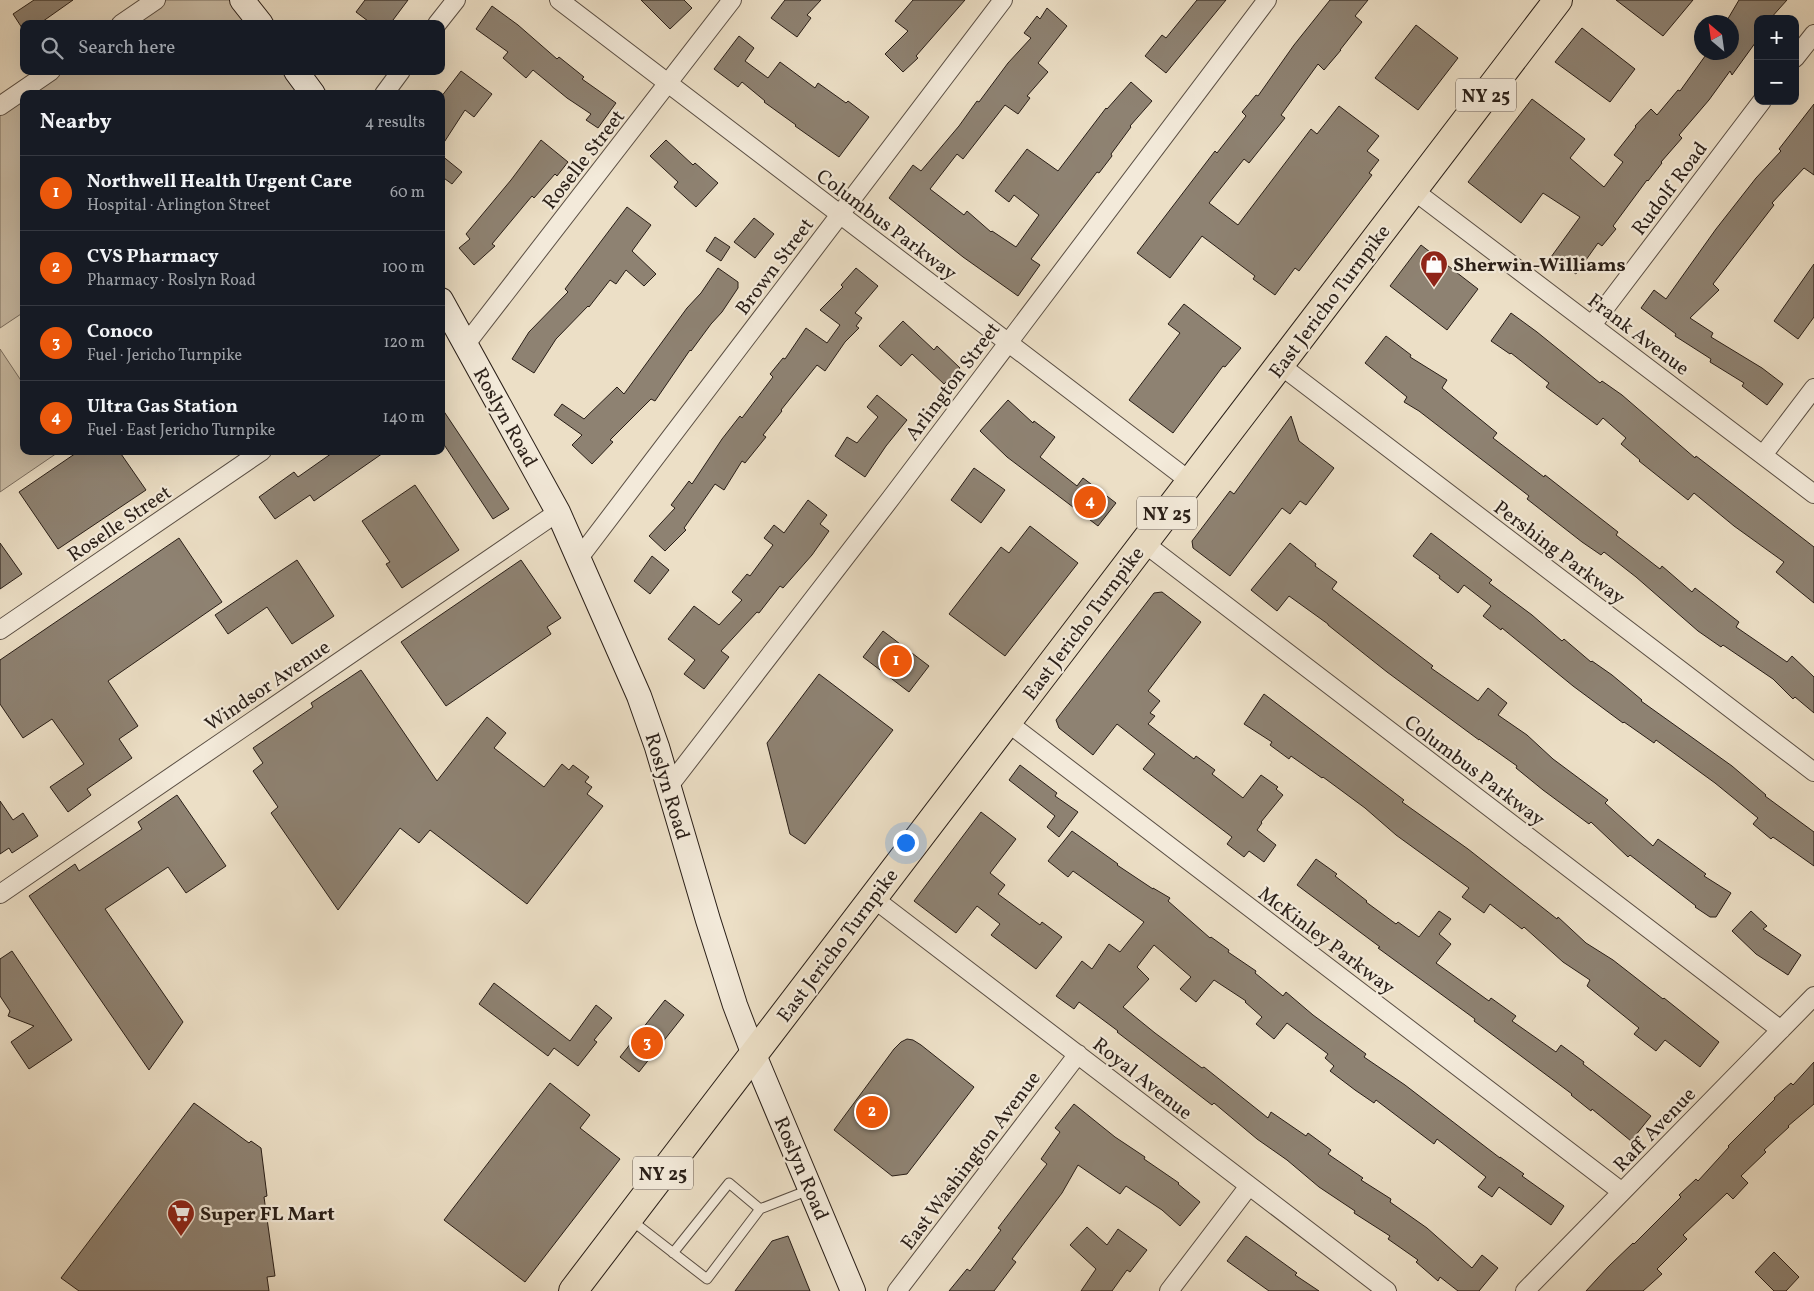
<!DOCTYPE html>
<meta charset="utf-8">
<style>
body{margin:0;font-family:Vollkorn,serif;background:#20242c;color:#f1f3f6}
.controls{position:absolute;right:15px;top:15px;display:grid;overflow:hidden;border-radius:10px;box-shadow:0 5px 20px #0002}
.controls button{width:45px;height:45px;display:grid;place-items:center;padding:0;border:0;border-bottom:1px solid #363941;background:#171b24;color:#f1f3f6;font:25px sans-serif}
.compass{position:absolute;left:1694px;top:15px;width:45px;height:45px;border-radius:50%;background:#171b24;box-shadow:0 5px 20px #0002;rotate:331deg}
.you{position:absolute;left:905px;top:842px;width:18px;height:18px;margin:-12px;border:4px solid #fff;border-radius:50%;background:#1a73e8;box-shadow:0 0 0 8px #1a73e833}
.badge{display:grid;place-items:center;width:32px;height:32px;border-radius:50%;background:#ea580c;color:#fff;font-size:16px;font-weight:700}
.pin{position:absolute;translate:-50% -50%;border:2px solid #fff;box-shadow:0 1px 5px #0006}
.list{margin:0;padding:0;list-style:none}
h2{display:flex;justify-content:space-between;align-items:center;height:65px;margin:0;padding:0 20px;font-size:21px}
h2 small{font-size:16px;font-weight:400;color:#9ea1a6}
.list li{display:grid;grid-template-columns:32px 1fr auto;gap:15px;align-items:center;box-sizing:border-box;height:75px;padding:0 20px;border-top:1px solid #363941}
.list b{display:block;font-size:19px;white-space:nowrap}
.list p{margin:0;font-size:16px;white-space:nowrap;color:#9ea1a6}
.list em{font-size:16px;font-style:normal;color:#9ea1a6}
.icon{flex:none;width:28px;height:28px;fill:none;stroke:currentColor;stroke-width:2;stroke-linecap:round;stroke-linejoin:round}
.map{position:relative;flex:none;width:1814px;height:1291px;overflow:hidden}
.search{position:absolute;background:#171b24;box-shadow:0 5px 20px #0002;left:20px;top:20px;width:425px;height:55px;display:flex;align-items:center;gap:12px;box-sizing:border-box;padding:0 18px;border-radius:10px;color:#9ea1a6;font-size:19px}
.panel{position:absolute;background:#171b24;box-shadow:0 5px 20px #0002;left:20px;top:90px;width:425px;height:365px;border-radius:10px}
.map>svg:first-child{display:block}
.green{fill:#cbbea8;stroke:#7a6e60}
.building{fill:#8e8272;stroke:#291e17}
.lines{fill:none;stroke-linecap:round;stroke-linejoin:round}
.lane-casing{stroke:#5a4e43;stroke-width:11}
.street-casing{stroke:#5a4e43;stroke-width:20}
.secondary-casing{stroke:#291e17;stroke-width:26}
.primary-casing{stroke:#291e17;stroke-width:30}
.lane{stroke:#f3eada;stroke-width:9}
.street{stroke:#f3eada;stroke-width:18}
.secondary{stroke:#f3eada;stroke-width:24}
.primary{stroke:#ecdfc6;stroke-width:28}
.labels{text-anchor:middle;stroke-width:4.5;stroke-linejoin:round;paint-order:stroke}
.shield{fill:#f3eada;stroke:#665b52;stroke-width:1}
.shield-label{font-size:19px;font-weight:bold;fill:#291e17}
.street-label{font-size:20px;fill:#291e17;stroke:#f3eada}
.poi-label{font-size:20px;font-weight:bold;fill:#291e17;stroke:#f3eada;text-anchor:start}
</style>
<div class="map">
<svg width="1814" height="1291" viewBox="0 0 1814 1291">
<rect width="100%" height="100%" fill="#ecdfc6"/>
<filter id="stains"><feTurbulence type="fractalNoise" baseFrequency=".004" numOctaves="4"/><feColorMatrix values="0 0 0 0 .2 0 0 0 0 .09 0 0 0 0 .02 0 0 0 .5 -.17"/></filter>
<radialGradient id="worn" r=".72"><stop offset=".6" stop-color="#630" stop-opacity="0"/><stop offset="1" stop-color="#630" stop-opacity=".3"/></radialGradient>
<!-- green -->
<path class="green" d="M156,0H242L260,24H120Z
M49,71H296L313,94H24V312L0,328V104Z
M0,349L24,385V451H60L0,492Z"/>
<!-- building -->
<path class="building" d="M34,0H73L39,24H24V31L13,14Z
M365,0H408L390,24H372L356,12Z
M641,0H684L692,8L670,29Z
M785,0H821L807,15L811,18L797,37L771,18Z
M913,0H965L916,56L918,58L903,72L885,54L908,31L895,21Z
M1197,0H1226L1166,73L1145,56L1162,35L1166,38Z
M1330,0H1368L1355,16L1362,22L1340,50H1341L1324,70L1318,64L1281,115L1285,118L1249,163L1244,159L1209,203L1238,225L1311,129L1317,134L1339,106L1379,136L1367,151L1379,160L1369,173L1372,175L1299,271L1295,268L1275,295L1253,279L1255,276L1202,236L1170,278L1137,253L1215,151L1217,153L1246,116L1242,112L1256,95L1258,96L1294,45Z
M1616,0H1693L1663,36Z
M1739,0H1787L1770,19H1758V39L1732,75L1730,71L1709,100L1679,135L1682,138L1661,162L1662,163L1648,181L1647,180L1613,226L1616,229L1602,246L1598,243L1576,274L1551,257L1580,217L1543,193L1521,223L1468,182L1532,99L1585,139L1570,158L1604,187L1623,162L1614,155L1636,127L1635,126L1651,109L1657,115L1678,90L1680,91L1708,52H1732V22H1726Z
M492,6L518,25L557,59L559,57L584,77L582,79L616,103L598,128L586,120L591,114L567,98L533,70L526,78L503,58L508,52L476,29Z
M1047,8L1067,26L1038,63L1048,72L1027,96L1030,98L1018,114L1005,105L963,159L957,154L930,189L964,215L967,211L991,232L992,231L1016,247L1039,215L1014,195L1009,202L995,191L1027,149L1058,171L1106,108L1107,109L1131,82L1152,101L1130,126L1131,127L1111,154L1112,156L1099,173L1097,172L1031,259L1040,265L1018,296L963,257L889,198L913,165L921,171L959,126L977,101L979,102L1008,63L1031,38L1024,33L1037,16L1040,19Z
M1416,25L1458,58L1418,110L1375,78Z
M1582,28L1635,69L1610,102L1555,62Z
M739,36L754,48L745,61L768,78L780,62L815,88L818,83L846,103L848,101L869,117L839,157L795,126L796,125L764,102L765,101L742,82L738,87L714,69Z
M461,71L492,94L474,117L465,110L441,147V97Z
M1814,104V175L1804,168L1772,203L1774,205L1713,284L1719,290L1690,318L1713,333L1711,337L1762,368L1783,384L1767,405L1742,386L1744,383L1710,362L1711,359L1675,336L1676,334L1641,308L1654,290L1666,299L1716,229L1756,178L1781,151L1779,149Z
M541,140L568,162L557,176L555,174L534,198L532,196L492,244L495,246L474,265L459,248L470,239L466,234L511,180Z
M666,140L693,165L695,163L718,183L696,207L674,187L678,182L650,156Z
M441,155L462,172L452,184L441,176Z
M627,207L651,225L632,251L656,274L644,286L626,270L616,284L610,280L589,307L588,306L556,339L534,373L512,359L529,332L568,292L565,289Z
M754,218L774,234L755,258L734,242Z
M715,237L730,247L721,261L706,251Z
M1421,245L1478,289L1447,330L1390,286Z
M1814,264V317L1798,339L1774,321Z
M718,268L738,282V288L722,312L711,324L691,351L690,350L655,401L651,399L610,440L613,442L592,464L572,445L582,435L554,415L562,404L584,419L617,387L624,394L687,308L701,293Z
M856,268L878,286L855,313L862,318L856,326L859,328L845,342L825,371L817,365L781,410L782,411L763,435L766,437L745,463L742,461L724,490L715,484L684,528L686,530L665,551L649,536L675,508L671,505L689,481L692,484L722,439L740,416L742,418L773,377L770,374L783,358L785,359L806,328L827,343L840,325L820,310L843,287L841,285Z
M1184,304L1241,348L1225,367L1223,366L1173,433L1129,400L1180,333L1168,324Z
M1511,313L1537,332L1600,383L1602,381L1622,395L1695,458L1696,456L1814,547V603L1776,572L1784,562L1734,526L1694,493L1688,500L1639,461L1640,460L1621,444L1626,438L1603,418L1597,425L1546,387L1549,383L1511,353L1510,354L1491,341Z
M903,321L934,350L937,346L960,368L944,384L912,354L901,366L879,346Z
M1386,336L1411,355L1410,357L1447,380L1442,388L1497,433L1493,438L1544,477L1545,475L1618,532L1616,535L1660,569L1662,566L1692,592L1695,588L1739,622L1736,627L1787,662L1792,656L1814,677V713L1795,697L1793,699L1773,679L1723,645L1721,647L1698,631L1636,577L1604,552L1601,555L1582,542L1527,499L1529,496L1419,411L1404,402L1407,397L1365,363Z
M877,395L907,420L886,446L865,477L835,456L847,437L857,443L878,417L867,407Z
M1008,400L1033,423L1034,421L1055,437L1040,457L1077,486L1083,478L1116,503L1098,526L1007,457L980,431Z
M441,407L509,509L493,519L441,440Z
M1291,416L1299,441L1334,468L1306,505L1300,501L1290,514L1282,508L1230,576L1193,548L1192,541L1230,491L1234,494Z
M79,451H119L146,490L58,549L19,492Z
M335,451H386L314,501L310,495L275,519L259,497L294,472L298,477Z
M974,468L1005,490L981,523L951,500Z
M415,485L459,550L402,588L386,564L390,562L362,521Z
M808,500L827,515L820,524L829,531L812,555L783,588L780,586L759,613L757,612L721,651L729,657L704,689L684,674L695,660L668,639L694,606L719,625L742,600L732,592L747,574L750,576L773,545L764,538L774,525L784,533Z
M1030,526L1078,563L1005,656L949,614L1001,547L1009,553Z
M1431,533L1492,580L1489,583L1532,615L1562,641L1564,639L1591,662L1592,661L1612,675L1642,700L1641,701L1732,766L1766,795L1765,796L1814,832V866L1773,837L1771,839L1753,824L1758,818L1715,783L1656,740L1654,743L1624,722L1623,723L1573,686L1502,628L1501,630L1483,616L1491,606L1464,585L1458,593L1439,578L1440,576L1413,556Z
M179,538L222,602L108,681L138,726L119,739L132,758L87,789L91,795L68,812L50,787L84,764L52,719L23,738L0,704V660Z
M0,543L22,574L0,589Z
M1290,543L1316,564L1315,566L1337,582L1332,589L1433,666L1431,668L1478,701L1488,688L1507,703L1498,715L1527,735L1553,759L1608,800L1605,803L1653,846L1658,839L1706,874L1704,876L1731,893L1716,917H1710L1695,907L1696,906L1630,855L1628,857L1591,822L1589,824L1543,790L1516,768L1517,766L1479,739V740L1387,672L1328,625V624L1289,596L1277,611L1251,590Z
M652,556L669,570L650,594L634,581Z
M297,560L334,616L292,644L267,607L228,634L215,615Z
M521,560L561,618L547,627L551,634L446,706L401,642Z
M1162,592L1201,622L1148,691L1160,701L1150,713L1155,716L1148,724L1194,759L1196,756L1215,770L1212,774L1243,798L1261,775L1278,787L1276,789L1283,795L1261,822L1262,823L1257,830L1276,845L1264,862L1249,851L1244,857L1227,844L1232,837L1143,769L1155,754L1117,724L1093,755L1059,728L1056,720L1154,593Z
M883,631L929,666L909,692L863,657Z
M361,670L437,781L487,717L506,733L494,748L544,787L562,764L569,770L573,765L589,777L585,782L592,787L587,794L603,806L527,904L430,830L419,843L400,828L338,910L271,813L278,807L253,771L263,763L253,748L313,707L311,703Z
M819,674L893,730L805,844L790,834L767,743Z
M1264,694L1404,800L1402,802L1468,849L1557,919L1558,917L1586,943L1613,960L1663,999L1664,998L1719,1042L1700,1067L1665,1040L1656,1051L1634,1034L1639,1028L1587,986L1590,980L1563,962L1524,927L1522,929L1490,904L1484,913L1462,897L1469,888L1396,835L1365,808L1323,777L1322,778L1291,756L1289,759L1270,745L1272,742L1244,724Z
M1020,765L1057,793L1055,796L1078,812L1059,837L1047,827L1055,816L1009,780Z
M177,795L226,866L186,893L168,867L105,909L183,1022L149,1070L29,896L75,864L79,871L142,829L138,822Z
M0,801L13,820L23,813L38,836L12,853L9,848L0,854Z
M981,812L1016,839L990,873L1005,885L998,894L1040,925L1042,922L1062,937L1036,969L991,935L1000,924L977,906L956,933L914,901Z
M1072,831L1118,864L1117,865L1153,889V888L1170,898L1168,901L1210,938L1211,937L1229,950L1228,952L1256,971L1255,973L1283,996L1286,992L1313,1015L1366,1054L1364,1057L1405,1085L1500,1158V1157L1524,1174L1522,1176L1564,1206L1551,1225L1499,1187L1492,1197L1478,1187L1486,1177L1437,1139L1434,1144L1376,1100L1374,1103L1355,1090L1330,1071L1334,1066L1325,1058L1328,1054L1287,1023L1274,1039L1256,1024L1262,1017L1245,1002L1246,1001L1214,980L1196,1002L1180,989L1191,977L1154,945L1137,967L1149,979L1123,1007L1155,1033L1202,1068L1204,1067L1268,1118L1271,1112L1306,1136L1308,1133L1331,1150L1328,1154L1363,1178L1361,1180L1391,1199L1390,1202L1427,1228L1472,1268L1482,1255L1498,1268L1479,1291H1458L1440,1277L1438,1281L1416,1262L1418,1260L1388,1239L1390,1236L1354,1213L1355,1211L1319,1187L1287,1160L1257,1139L1214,1103L1212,1105L1117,1032L1118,1031L1079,1002L1074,1009L1056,996L1082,961L1092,969L1109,944L1120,952L1144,922L1073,871L1068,877L1048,861Z
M1316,859L1337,874L1335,876L1367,901L1366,902L1396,924L1398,922L1419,937L1439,911L1451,919L1439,934L1451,944L1436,963L1489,1001L1491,998L1516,1016L1512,1021L1556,1052L1561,1045L1584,1062L1583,1064L1651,1116L1631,1141L1592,1109L1591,1111L1571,1095L1572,1094L1474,1021L1475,1019L1378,948L1380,947L1297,885Z
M1751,911L1767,926L1763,929L1801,955L1788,975L1756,954L1732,931Z
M12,951L72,1040L29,1069L11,1042L34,1026L8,1016L10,1011L0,996V959Z
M494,983L570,1041L596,1005L612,1018L594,1040L597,1042L578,1066L554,1048L548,1056L479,1004Z
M665,1000L684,1015L639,1072L620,1057Z
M907,1039L913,1040L921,1045L974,1087L907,1174L892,1176L834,1130L894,1049L901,1042Z
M1814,1062V1104L1788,1126L1789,1127L1764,1150L1766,1152L1741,1176L1748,1183L1733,1199L1727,1193L1683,1235L1687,1239L1657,1269L1662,1274L1643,1291H1586L1609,1266L1633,1243L1634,1244L1681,1197L1679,1195L1696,1179L1698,1181L1729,1147L1728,1146L1775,1099L1774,1098L1791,1083L1793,1085Z
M550,1083L590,1115L580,1128L620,1159L525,1282L444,1220Z
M194,1103L249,1143L251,1141L261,1148L267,1196L264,1197L275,1276L267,1277L269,1291H79L61,1278Z
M1074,1104L1115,1137L1145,1157L1144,1159L1179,1183L1178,1184L1200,1202L1180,1226L1162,1210L1126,1186L1120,1194L1078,1165L1062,1193L1012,1259L1016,1262L994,1291H949L967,1269L970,1271L1001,1230L998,1228L1047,1164L1041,1159L1060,1132L1055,1128Z
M1087,1227L1107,1245L1118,1229L1147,1250L1130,1272L1127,1270L1112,1291H1081L1096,1269L1070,1245Z
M788,1236L810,1291H735L772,1241Z
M1246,1236L1297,1273L1295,1275L1319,1291H1269L1227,1261Z
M1774,1252L1799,1277L1786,1291H1774L1755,1272Z"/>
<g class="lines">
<!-- lane casing -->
<g class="lane-casing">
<path id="lane" d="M760,1209L809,1190
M631,1220L707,1279L760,1209L729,1183L673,1253"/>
</g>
<!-- street casing -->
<g class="street-casing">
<path id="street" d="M559,0L1191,482
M121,24L156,0
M437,24L456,0
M1795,58L1814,34
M384,94L401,71
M0,106L51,71
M1413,190L1814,494
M1592,325L1762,101
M466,344L732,0
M1280,365L1814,772
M1763,455L1814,388
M1144,543L1781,1030
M579,558L1003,0
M0,630L262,451
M1007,722L1622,1192
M669,786L891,498L1267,0
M0,894L558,512
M873,898L1387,1291
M897,1291L1078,1054
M1169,1291L1249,1186
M1525,1291L1814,996"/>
</g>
<!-- secondary casing -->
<g class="secondary-casing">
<path id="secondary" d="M242,0L261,24
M296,71L313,94
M441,300L558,512L639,696L657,747L708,920L735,1005L754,1055L853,1291"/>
</g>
<!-- primary casing -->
<g class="primary-casing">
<path id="primary" d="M573,1291L1558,0"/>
</g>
<!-- lane -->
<use href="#lane" class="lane"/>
<!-- street -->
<use href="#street" class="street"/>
<!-- secondary -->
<use href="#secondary" class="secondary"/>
<!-- primary -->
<use href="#primary" class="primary"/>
</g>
<!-- icons -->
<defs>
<g id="shop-pin" transform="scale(1.4375)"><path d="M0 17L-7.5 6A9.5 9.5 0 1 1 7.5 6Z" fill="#8f2418" stroke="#f3eada"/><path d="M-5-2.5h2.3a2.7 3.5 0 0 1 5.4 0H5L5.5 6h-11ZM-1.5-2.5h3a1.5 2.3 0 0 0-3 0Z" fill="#fff"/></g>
<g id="supermarket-pin" transform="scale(1.4375)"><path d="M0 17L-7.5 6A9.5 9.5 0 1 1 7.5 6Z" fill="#8f2418" stroke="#f3eada"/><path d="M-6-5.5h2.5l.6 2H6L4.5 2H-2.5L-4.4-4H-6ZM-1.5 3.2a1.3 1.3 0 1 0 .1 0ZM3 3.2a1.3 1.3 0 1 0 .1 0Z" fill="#fff"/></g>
</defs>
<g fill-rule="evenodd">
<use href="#shop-pin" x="1434" y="264"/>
<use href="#supermarket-pin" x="181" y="1213"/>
</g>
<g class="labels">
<!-- shield labels -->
<g class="shield">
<rect x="1456" y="78.5" width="60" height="33" rx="4"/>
<rect x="1137" y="496.5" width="60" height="33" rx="4"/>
<rect x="633" y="1156.5" width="60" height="33" rx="4"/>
</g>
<g class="shield-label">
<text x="1486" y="102">NY 25</text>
<text x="1167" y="520">NY 25</text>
<text x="663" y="1180">NY 25</text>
</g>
<!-- street labels -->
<g class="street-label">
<text transform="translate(583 159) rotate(-52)" y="7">Roselle Street</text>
<text transform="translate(1669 188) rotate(-53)" y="7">Rudolf Road</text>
<text transform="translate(887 224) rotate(37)" y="7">Columbus Parkway</text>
<text transform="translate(774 266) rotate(-53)" y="7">Brown Street</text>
<text transform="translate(1329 301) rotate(-53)" y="7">East Jericho Turnpike</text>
<text transform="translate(1639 334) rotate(37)" y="7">Frank Avenue</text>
<text transform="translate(952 381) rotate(-53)" y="7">Arlington Street</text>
<text transform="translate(506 417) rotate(61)" y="7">Roslyn Road</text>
<text transform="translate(119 523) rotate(-34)" y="7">Roselle Street</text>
<text transform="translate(1560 552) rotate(37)" y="7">Pershing Parkway</text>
<text transform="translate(1083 623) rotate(-53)" y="7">East Jericho Turnpike</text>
<text transform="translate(267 685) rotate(-34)" y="7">Windsor Avenue</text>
<text transform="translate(1475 770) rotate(37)" y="7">Columbus Parkway</text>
<text transform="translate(668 786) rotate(73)" y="7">Roslyn Road</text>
<text transform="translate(1327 940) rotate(37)" y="7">McKinley Parkway</text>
<text transform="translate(837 945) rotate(-53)" y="7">East Jericho Turnpike</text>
<text transform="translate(1143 1078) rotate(38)" y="7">Royal Avenue</text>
<text transform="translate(1654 1129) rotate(-46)" y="7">Raff Avenue</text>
<text transform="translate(970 1160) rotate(-53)" y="7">East Washington Avenue</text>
<text transform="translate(802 1168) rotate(67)" y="7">Roslyn Road</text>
</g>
<!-- poi labels -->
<g class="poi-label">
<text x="1453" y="271">Sherwin-Williams</text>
<text x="200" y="1220">Super FL Mart</text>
</g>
</g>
<rect width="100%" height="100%" filter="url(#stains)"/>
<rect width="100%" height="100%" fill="url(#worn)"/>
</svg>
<div class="controls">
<button>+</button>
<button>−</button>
</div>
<svg class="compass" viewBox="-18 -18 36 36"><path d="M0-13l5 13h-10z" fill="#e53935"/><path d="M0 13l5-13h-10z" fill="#9ea1a6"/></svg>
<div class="you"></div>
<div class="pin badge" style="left:896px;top:661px">1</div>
<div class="pin badge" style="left:872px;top:1112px">2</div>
<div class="pin badge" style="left:647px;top:1043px">3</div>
<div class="pin badge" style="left:1090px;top:502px">4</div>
<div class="search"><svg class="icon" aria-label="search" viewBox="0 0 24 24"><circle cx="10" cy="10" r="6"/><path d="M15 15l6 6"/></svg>Search here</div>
<section class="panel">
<h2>Nearby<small>4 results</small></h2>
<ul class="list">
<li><span class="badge">1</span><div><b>Northwell Health Urgent Care</b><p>Hospital · Arlington Street</p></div><em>60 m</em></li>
<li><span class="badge">2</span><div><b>CVS Pharmacy</b><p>Pharmacy · Roslyn Road</p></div><em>100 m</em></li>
<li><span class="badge">3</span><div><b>Conoco</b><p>Fuel · Jericho Turnpike</p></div><em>120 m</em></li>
<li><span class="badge">4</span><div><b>Ultra Gas Station</b><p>Fuel · East Jericho Turnpike</p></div><em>140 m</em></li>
</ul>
</section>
</div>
